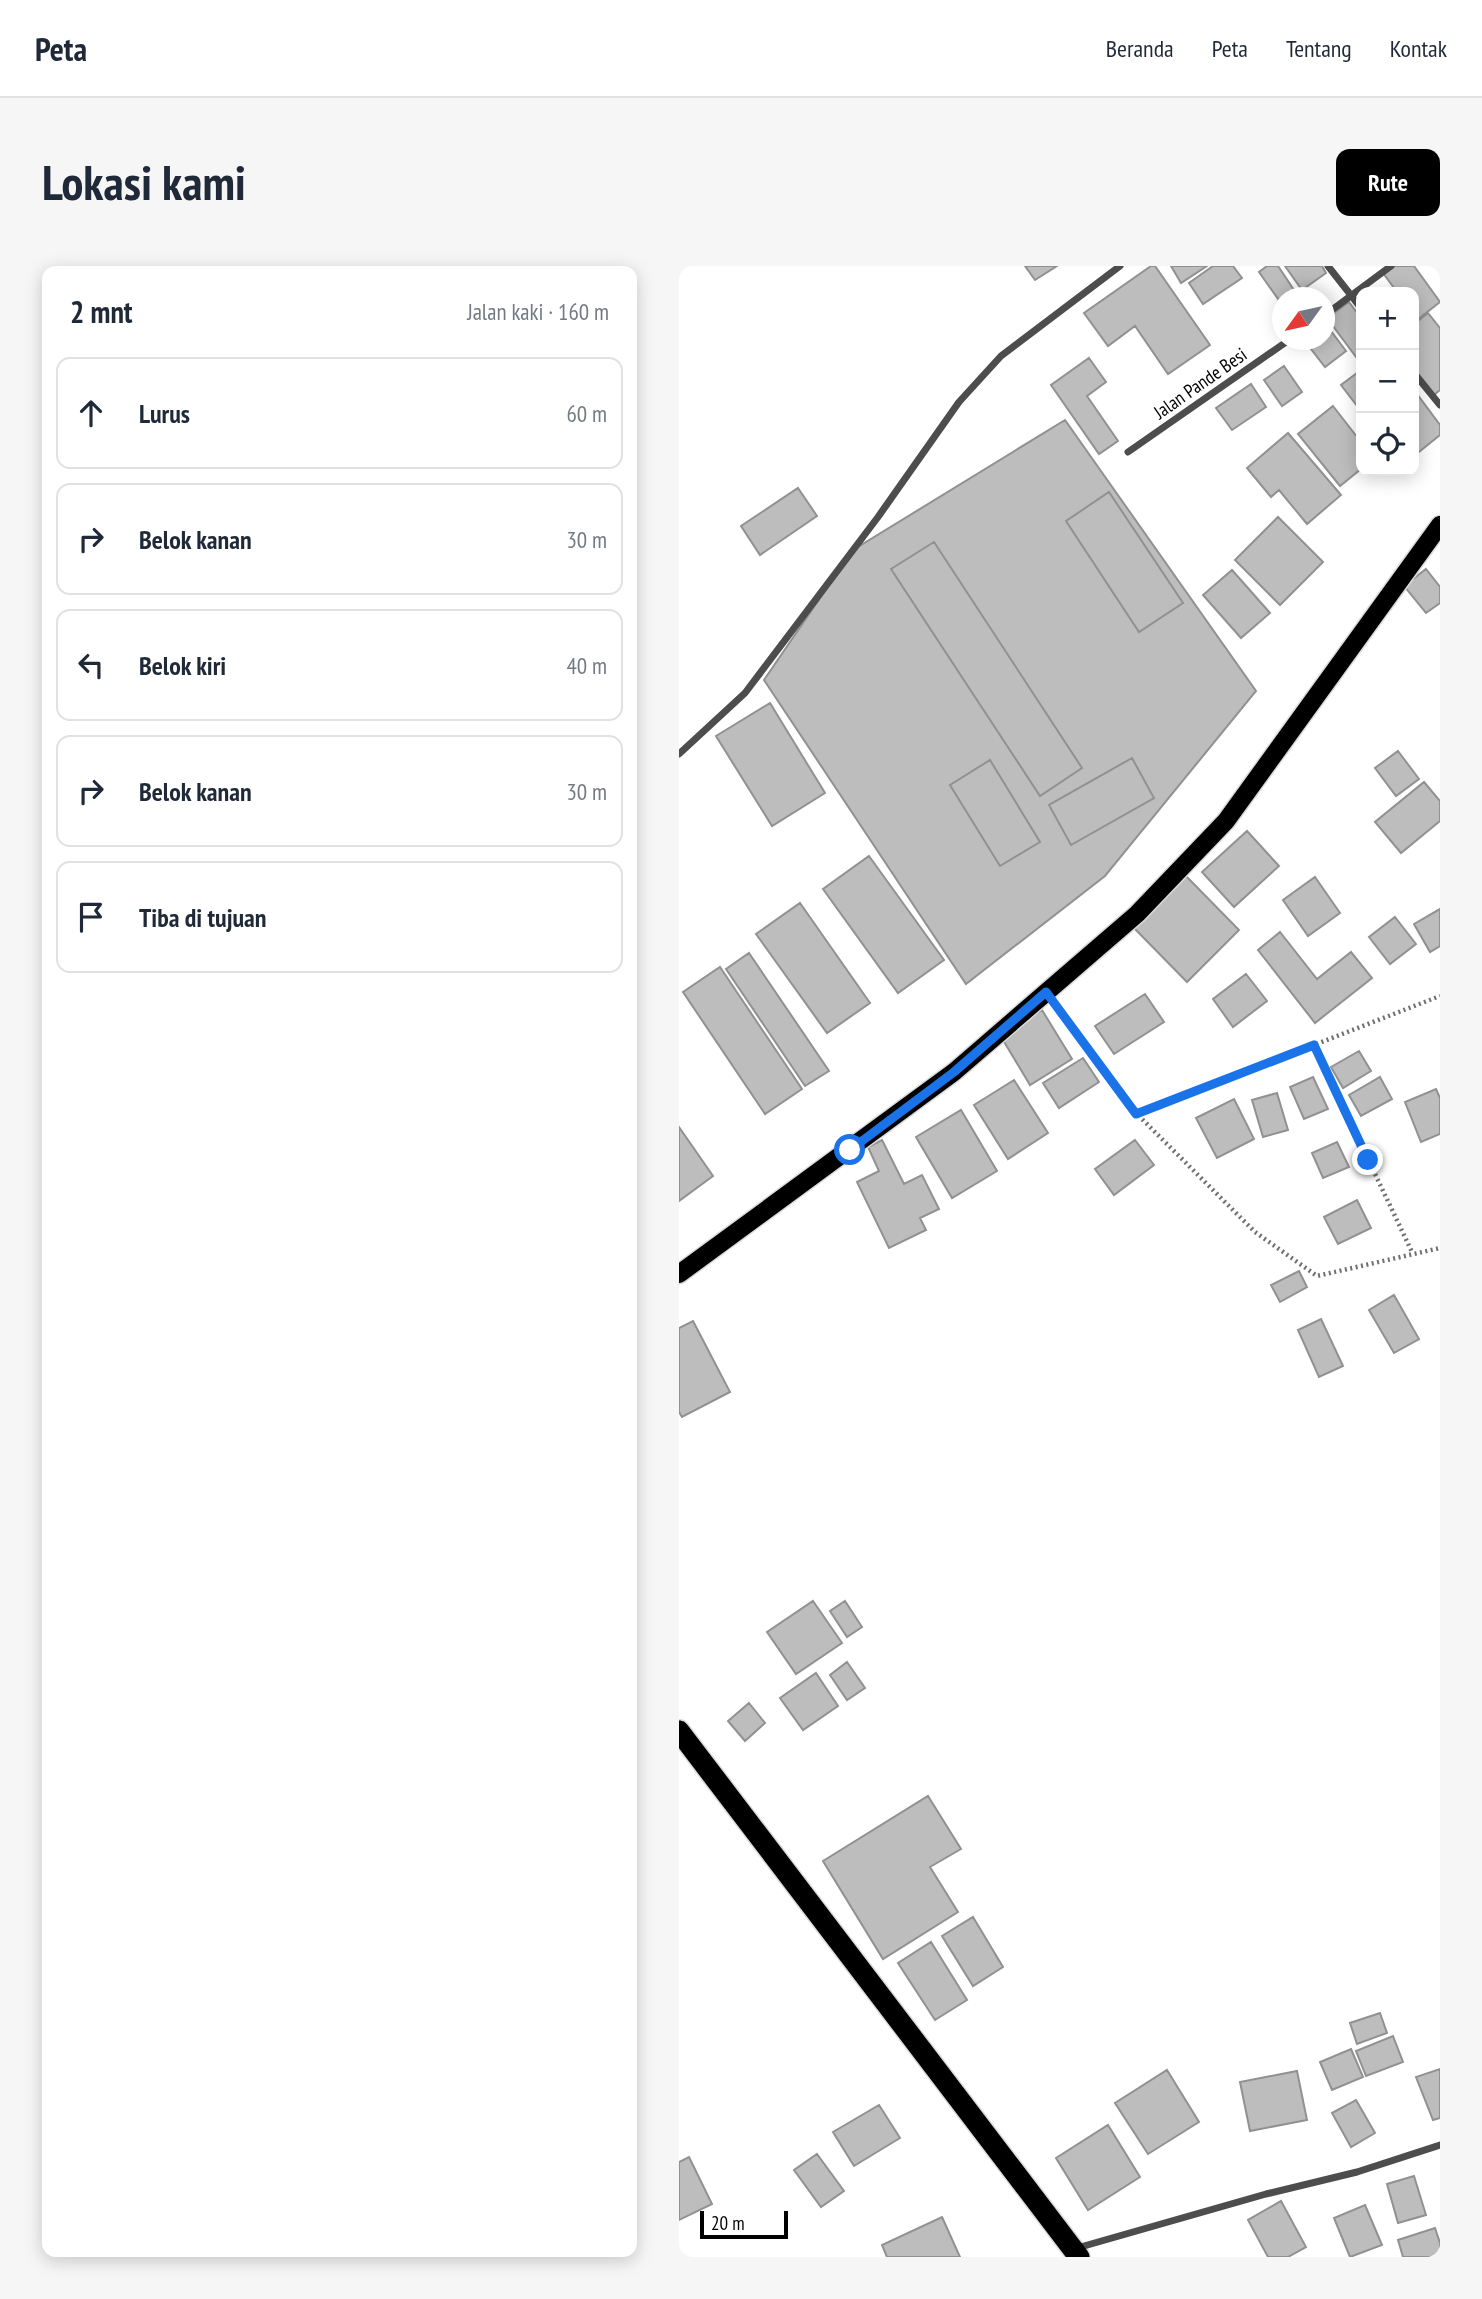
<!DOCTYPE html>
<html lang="id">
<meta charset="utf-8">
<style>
body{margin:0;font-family:"PT Sans Narrow",sans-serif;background:#f6f6f7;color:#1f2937}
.controls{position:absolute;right:21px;top:21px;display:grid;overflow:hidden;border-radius:14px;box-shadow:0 4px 18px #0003}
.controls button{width:63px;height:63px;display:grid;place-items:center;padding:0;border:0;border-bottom:2px solid #e0e1e3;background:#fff;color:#1f2937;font:35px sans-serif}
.compass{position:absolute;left:593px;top:21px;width:63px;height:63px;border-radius:50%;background:#fff;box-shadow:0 4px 18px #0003;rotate:237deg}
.scale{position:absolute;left:21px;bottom:18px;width:88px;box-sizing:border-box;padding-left:7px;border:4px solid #000;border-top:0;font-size:19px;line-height:24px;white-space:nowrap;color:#000;-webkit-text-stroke:5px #fff;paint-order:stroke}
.stop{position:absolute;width:21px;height:21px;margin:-16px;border:5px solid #1a73e8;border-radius:50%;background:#fff}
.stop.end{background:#1a73e8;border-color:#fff;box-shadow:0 2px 7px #0008}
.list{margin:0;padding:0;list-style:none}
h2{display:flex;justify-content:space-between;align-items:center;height:91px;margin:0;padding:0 28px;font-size:30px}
h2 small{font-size:23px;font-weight:400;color:#747a83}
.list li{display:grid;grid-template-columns:46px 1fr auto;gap:21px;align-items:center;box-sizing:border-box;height:112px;margin:0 14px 14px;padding:0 14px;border:2px solid #e0e1e3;border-radius:14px}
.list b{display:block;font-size:26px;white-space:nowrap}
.list em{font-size:23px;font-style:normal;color:#747a83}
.icon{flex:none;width:38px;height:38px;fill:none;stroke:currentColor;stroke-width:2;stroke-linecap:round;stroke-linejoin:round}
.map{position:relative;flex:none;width:761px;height:1991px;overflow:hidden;border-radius:14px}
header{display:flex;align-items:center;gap:42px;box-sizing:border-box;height:98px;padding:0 35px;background:#fff;border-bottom:2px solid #e0e1e3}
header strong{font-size:33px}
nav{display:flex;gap:38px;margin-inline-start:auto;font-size:24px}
.intro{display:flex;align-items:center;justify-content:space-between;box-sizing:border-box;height:168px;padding:0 42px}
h1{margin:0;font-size:49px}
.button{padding:18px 32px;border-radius:14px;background:#000;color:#fff;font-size:24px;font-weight:700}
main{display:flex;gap:42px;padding:0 42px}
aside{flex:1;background:#fff;border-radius:14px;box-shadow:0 4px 18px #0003}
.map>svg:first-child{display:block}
.building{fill:#bdbdbd;stroke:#919191;stroke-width:2}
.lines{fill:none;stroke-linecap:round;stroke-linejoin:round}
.primary-casing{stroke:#dbdbdb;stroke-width:21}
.highway-casing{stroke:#dbdbdb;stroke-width:24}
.path{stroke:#6f6f6f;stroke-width:4.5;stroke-dasharray:2 3.5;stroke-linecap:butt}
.street{stroke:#4d4d4d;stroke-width:7}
.primary{stroke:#000;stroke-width:18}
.highway{stroke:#000;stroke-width:21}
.route{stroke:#1a73e8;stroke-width:9}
.labels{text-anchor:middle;stroke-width:5;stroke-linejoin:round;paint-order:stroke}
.street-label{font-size:19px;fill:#000;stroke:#fff}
</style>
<header>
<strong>Peta</strong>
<nav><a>Beranda</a><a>Peta</a><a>Tentang</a><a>Kontak</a></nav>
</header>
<div class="intro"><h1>Lokasi kami</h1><a class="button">Rute</a></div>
<main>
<aside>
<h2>2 mnt<small>Jalan kaki · 160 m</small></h2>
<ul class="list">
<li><svg class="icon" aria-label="ahead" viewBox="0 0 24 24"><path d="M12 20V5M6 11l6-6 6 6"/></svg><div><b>Lurus</b></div><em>60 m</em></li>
<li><svg class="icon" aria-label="right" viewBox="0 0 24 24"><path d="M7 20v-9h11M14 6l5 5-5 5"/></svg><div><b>Belok kanan</b></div><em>30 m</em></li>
<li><svg class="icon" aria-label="left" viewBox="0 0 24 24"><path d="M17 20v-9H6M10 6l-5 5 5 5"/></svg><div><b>Belok kiri</b></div><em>40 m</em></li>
<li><svg class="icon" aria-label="right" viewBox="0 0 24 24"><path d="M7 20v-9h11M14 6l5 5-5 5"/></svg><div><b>Belok kanan</b></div><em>30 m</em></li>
<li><svg class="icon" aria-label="arrive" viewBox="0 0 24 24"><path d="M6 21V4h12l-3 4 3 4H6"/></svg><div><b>Tiba di tujuan</b></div></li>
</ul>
</aside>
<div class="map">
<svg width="761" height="1991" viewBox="0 0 761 1991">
<rect width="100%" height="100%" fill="#fff"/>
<!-- building -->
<path class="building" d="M346,0H378L356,14Z
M472,0H476L531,79L489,108L456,60L429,80L405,47Z
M492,0H528L502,17Z
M534,0H554L563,12L524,38L510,17Z
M588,0H599L619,30L604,32V40L580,6Z
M606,0H643L647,7L623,24Z
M715,0H735L761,36L738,54L735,49V26H718L704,7Z
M670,36L682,52L680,95L648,52Z
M749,47L761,62V124L755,129L735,103V58Z
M646,57L667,85L646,101L625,74H646Z
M410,92L427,116L408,130L439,175L420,188L372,119Z
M605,100L623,126L603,140L585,114Z
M682,104V145L662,119Z
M572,118L587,141L553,164L537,142Z
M735,124L761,159V169L735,190Z
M654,140L682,176V203L661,220L619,168Z
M386,154L577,425L426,610L287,718L85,414L174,284Z
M609,167L662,229L628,258L600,224L592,231L568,202Z
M119,222L138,250L81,289L62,260Z
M430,226L504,337L460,366L387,255Z
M599,251L644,296L601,339L556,294Z
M255,276L403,502L361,530L212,303Z
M747,303L761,321V337L747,347L725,320Z
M553,304L591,347L562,372L524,329Z
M91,437L146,527L93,560L37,470Z
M719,485L740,513L717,530L696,502Z
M453,492L475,532L392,579L370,539Z
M311,494L361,576L321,600L271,519Z
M745,516L761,535V555L722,587L696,556Z
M568,565L600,600L555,641L523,606Z
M190,590L265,694L219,727L144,623Z
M505,608L560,664L508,716L453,660Z
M636,611L661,647L629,670L604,634Z
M121,637L191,737L148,767L77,668Z
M761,643V680L751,686L735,658Z
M716,651L737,678L711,698L690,671Z
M601,666L638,713L672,686L693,712L636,757L579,684Z
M70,687L150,805L126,820L47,703Z
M41,701L123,823L86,848L4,726Z
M567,708L588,735L554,761L534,733Z
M466,728L485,756L435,788L416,760Z
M363,744L393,793L351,819L321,769Z
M680,785L692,805L664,822L652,801Z
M404,792L420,816L380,842L364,817Z
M634,811L649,843L625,853L611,821Z
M701,811L713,833L682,850L670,829Z
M335,814L369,867L329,893L295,839Z
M757,823L761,832V868L742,876L726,836Z
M598,827L609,864L584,871L573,834Z
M555,833L575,873L538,892L517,852Z
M282,844L318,905L273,932L237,871Z
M0,861L34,910L0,935Z
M203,874L225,918L243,909L260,943L241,952L247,964L210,982L178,916L200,905L189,881Z
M456,874L475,899L435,929L416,903Z
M658,876L670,901L644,912L633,887Z
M678,934L692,962L659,978L645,951Z
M620,1005L628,1021L601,1036L592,1019Z
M715,1029L740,1073L715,1087L690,1044Z
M642,1053L664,1100L640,1111L619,1064Z
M14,1055L51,1126L3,1151L0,1146V1062Z
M134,1335L163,1377L117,1408L88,1366Z
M166,1335L183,1361L168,1371L151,1345Z
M168,1396L186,1422L168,1434L151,1409Z
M137,1407L159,1440L124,1464L101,1432Z
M70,1437L86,1457L66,1475L49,1455Z
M249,1530L282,1583L251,1601L279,1646L204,1693L144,1595Z
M294,1651L324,1701L294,1720L263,1670Z
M252,1676L288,1734L256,1754L219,1697Z
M701,1747L708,1767L678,1778L671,1757Z
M714,1770L724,1796L687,1810L677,1785Z
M672,1783L684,1811L653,1824L641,1796Z
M761,1803V1852L754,1854L737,1811Z
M488,1804L520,1856L469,1888L436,1837Z
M618,1805L628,1854L571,1865L561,1816Z
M677,1834L696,1867L672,1881L653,1847Z
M200,1839L221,1872L175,1900L154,1866Z
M429,1859L461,1911L409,1944L377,1892Z
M138,1888L165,1925L142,1941L115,1904Z
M10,1891L33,1938L0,1954V1896Z
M735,1910L747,1949L719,1957L708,1918Z
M602,1935L627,1981L609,1991H589L569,1954Z
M686,1939L703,1979L671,1991L655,1952Z
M263,1951L281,1991H208L203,1979Z
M756,1962L761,1977V1991H724L719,1974Z"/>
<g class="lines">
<!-- primary casing -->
<g class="primary-casing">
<path id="primary" d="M0,1008L275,806L458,648L547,555L761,259"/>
</g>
<!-- highway casing -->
<g class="highway-casing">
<path id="highway" d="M0,1465L400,1991"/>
</g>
<!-- path -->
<path class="path" d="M380,744L458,848L576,966L638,1010L761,982
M635,779L733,986
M458,848L761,730"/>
<!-- street -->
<path class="street" d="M649,0L682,42
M646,49L712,0
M735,107L761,139
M449,186L610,74
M0,488L66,427L199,251L280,136L322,90L441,0
M398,1982L587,1928L678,1906L761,1879"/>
<!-- primary -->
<use href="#primary" class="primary"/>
<!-- highway -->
<use href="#highway" class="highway"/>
</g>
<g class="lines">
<!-- route -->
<path class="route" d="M171,884L275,806L367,726L457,848L635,779L689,894"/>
</g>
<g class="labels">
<!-- street labels -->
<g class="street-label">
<text transform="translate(521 117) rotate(-35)" y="7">Jalan Pande Besi</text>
</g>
</g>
</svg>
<div class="controls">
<button>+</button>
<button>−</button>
<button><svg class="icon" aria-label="locate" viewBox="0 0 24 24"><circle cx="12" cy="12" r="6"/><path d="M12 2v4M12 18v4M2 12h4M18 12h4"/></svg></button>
</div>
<svg class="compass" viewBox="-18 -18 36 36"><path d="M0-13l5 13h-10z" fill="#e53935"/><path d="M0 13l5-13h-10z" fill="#747a83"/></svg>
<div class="scale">20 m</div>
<div class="stop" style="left:171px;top:884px"></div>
<div class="stop end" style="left:689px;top:894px"></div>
</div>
</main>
